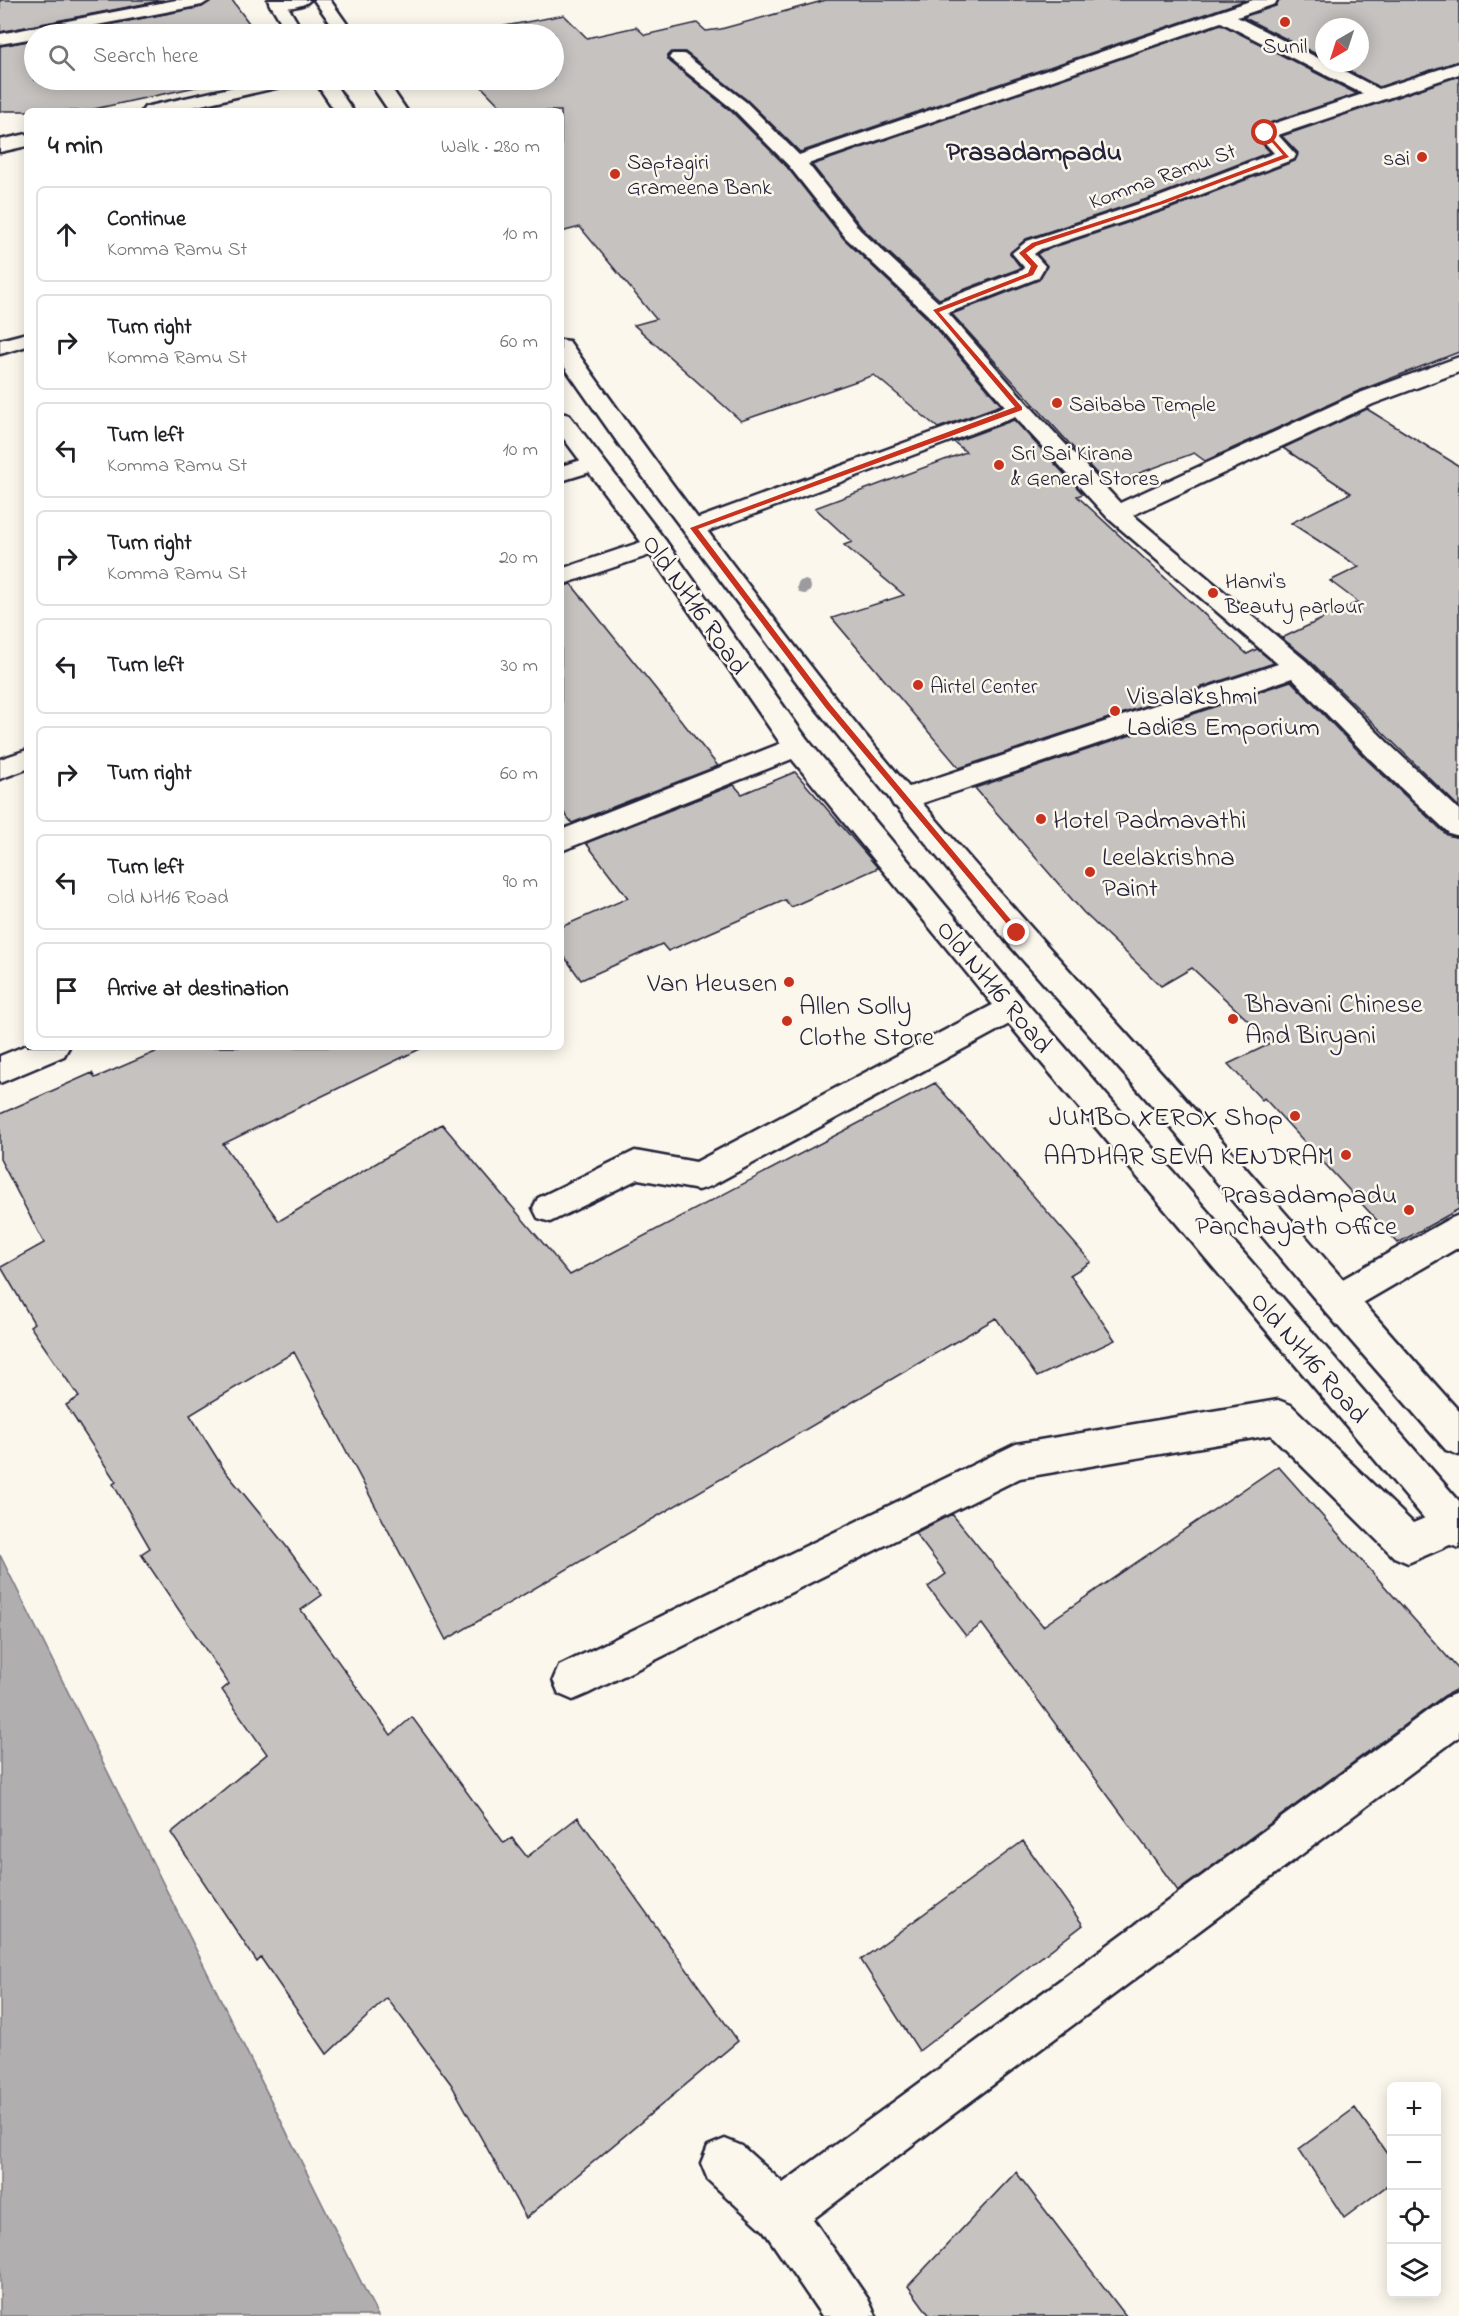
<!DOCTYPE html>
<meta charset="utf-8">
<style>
body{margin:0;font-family:"Indie Flower",sans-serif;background:#f2f2f2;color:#202124}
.controls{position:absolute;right:18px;bottom:18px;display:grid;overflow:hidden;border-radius:9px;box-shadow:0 3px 15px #0003}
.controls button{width:54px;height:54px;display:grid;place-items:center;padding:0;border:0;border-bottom:2px solid #e0e0e0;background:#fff;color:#202124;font:30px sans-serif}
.compass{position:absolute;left:1315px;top:18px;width:54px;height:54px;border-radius:50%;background:#fff;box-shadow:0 3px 15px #0003;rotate:219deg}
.stop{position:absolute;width:18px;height:18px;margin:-14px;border:4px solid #c8321e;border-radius:50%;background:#fff}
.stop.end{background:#c8321e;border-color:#fff;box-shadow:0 2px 6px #0008}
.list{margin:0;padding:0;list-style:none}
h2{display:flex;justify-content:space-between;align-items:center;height:78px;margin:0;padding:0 24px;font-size:26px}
h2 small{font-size:20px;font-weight:400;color:#757577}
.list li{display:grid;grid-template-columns:39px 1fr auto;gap:18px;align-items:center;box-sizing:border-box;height:96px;margin:0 12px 12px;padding:0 12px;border:2px solid #e0e0e0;border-radius:9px}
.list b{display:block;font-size:22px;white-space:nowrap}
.list p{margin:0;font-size:20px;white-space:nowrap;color:#757577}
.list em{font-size:20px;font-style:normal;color:#757577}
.icon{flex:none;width:33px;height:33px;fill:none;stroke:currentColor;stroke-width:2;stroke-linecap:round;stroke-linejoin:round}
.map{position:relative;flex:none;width:1459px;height:2316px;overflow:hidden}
.search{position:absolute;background:#fff;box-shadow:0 3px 15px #0003;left:24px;top:24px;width:540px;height:66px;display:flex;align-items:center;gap:15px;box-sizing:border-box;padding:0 21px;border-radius:33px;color:#757577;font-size:22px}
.panel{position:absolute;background:#fff;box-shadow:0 3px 15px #0003;left:24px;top:108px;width:540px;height:942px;border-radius:9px}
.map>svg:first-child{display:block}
.water{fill:#b1aeb0;stroke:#787681;stroke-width:1.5}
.building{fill:#c6c2c0;stroke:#22223b;stroke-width:1.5}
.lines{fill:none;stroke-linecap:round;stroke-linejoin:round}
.minor-casing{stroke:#22223b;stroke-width:5}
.major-casing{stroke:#22223b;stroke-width:5}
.minor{fill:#fbf7ec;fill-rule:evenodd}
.major{fill:#fbf7ec;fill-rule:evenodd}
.tree{fill:#9d9ba0}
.route{fill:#c8321e}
.poi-dot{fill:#c8321e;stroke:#fbf7ec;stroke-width:2}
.labels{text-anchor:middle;stroke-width:5;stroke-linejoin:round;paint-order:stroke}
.far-poi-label{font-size:22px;fill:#22223b;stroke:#fbf7ec;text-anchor:start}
.far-street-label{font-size:22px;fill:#22223b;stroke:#fbf7ec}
.far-district-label{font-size:27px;font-weight:bold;fill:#22223b;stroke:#fbf7ec}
.street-label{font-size:27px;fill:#22223b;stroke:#fbf7ec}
.poi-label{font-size:27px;fill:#22223b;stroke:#fbf7ec;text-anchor:start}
</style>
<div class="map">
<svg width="1459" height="2316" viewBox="0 0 1459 2316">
<rect width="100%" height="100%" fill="#fbf7ec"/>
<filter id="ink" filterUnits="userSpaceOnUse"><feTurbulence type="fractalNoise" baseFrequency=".0167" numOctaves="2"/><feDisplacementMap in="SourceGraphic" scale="12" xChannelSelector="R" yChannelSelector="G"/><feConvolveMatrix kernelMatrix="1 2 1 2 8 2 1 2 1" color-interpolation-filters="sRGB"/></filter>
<g filter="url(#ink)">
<!-- water -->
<path class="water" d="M0,1555L378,2316H0Z"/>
<!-- building -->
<path class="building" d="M0,0H164L0,32Z
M212,0H232L257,34H59L202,7Z
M826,0H1246L800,152L747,100L685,52H672L667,57L668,60L732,112L787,167L844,239L926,317L1001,405L938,428L874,375L741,421L634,325L656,319L580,227L561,232V111H505L475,80H554V34H462L564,15L587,38L636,27L645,35L697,23L706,31L721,29Z
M1279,0H1459V61L1379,87L1334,63H1360V27H1324V58L1243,17L1276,6Z
M1221,24L1357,94L1257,127L1254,135L1270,152L1153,197L1026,239L1010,253L1021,268L939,299L862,228L812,165Z
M34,40V80H228L85,111H0V46Z
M1459,76V352L1356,392L1205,461L1194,453L1107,485L952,314L1039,280L1047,266L1037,254L1042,251L1169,209L1295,161L1298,153L1282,136Z
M1367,409L1459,466V807L1308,659L1282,638L1358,602L1330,581L1359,567L1291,523L1351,493L1283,448Z
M1014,420L1083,494L1077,496L1247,654L1257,649L1274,663L959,768L832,618L904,595L844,545L852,542L815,508L966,452L954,442Z
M571,584L718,766L572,823L561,809V587Z
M1291,681L1368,761L1447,835L1459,838V1209L1398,1243L1264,1098L1262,1100L1228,1064L1272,1043L1192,968L1161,986L1083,912L975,788Z
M795,772L878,868L791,907L785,900L668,951L662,944L581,980L561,952V927L628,898L586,843L734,785L742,794Z
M167,1047H424L223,1144L279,1221L442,1124L570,1275L935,1083L1091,1262L1070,1275L1115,1340L1037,1377L996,1318L446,1640L294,1352L190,1415L225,1471L286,1546L322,1595L301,1610L391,1735L412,1717L504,1843L512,1838L527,1857L578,1817L738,2041L526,2218L451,2084L387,1998L327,2054L261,1958L257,1962L171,1833L267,1754L222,1690L229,1684L141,1554L150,1548L113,1484L116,1482L66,1405L79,1397L30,1326L34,1323L1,1267L44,1243L0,1159V1114L92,1073L95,1078Z
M1278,1466L1459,1670V1688L1444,1696L1178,1891L982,1624L966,1636L928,1587L946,1574L915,1533L952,1514L1043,1626Z
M1023,1841L1083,1925L919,2051L861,1960Z
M1355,2108L1392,2161V2182L1344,2218L1299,2149Z
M1016,2172L1126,2316H930L908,2286Z"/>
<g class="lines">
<!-- minor casing -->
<g class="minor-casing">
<path id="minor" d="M176,0H210L202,5L50,34H34V38L0,44V34Z
M271,0H310C303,8 281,9 271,7L269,3Z
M1253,0H1277L1275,4L1237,17L1324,61V63H1329L1379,89L1459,63V74L1278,135L1296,155L1294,159L1168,207L1041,249L1034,254L1045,266L1038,278L948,313L1027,403L1120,503L1357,394L1459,357V372L1373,404L1133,515L1306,661L1390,745L1459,810V836L1449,833L1370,759L1292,678L914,806L904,809L894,806L890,799L894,792L1278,664L1109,519L1015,417L703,533L694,535L685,533L682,528L685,523L1005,406L928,315L846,238L789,166L734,110L669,58L672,54H684L746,102L799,155ZM1221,22L1363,94L1258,129L1256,133L1274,153L1154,199L1027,241L1012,253L1024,267L1023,270L938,302L860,230L808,164Z
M265,80H296L293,84L175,111H142L145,107Z
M27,134V146L0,152V140Z
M27,333V346L0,354V340Z
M592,457L600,459L604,464L600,469L561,481V466Z
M656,537L665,540L668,545L665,550L561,585V569Z
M797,737L807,739L811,746L807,753L561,851V830Z
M27,750V769L0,779V759Z
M1013,996L1024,1000L1028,1008L1024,1016L711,1186L699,1190L638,1179L550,1222L538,1218L533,1208L538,1198L635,1151L696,1162L1002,1000Z
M27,1045V1047H69L64,1056L0,1083V1056Z
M1459,1215V1247L1349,1311L1337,1315L1325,1311L1320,1300L1325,1289L1447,1220Z
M1278,1400L1291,1405L1413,1523L1454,1506L1459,1508V1541L1408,1563L1394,1557L1271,1435L1020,1478L587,1694L573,1700L559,1694L553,1680L559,1666L1016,1444Z
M1459,1692V1737L813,2219L868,2299L876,2316H822L764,2231L708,2180L701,2163L708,2146L725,2139L742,2146L783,2183L1445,1698Z"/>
</g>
<!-- major casing -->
<g class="major-casing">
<path id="major" d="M268,0H284L304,34H288Z
M314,0H330L354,34H338Z
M314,80H332L353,111H335Z
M368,80H386L407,111H389Z
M561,340L569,341C655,463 745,583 837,700C945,835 1062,962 1177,1090C1272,1197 1364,1305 1459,1411V1455L1446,1450L1325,1311L1157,1111L1006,941L819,712L620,446L561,362Z
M561,413L569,415L665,540L807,739L1024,1000L1459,1501V1548L1445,1543L1002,1016L787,753L647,550L561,435Z"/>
</g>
<!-- minor -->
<use href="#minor" class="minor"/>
<!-- major -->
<use href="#major" class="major"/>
</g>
<!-- trees -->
<circle class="tree" cx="804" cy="587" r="7"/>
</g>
<!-- route -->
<path class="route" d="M1263,132H1267L1289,157L1163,204L1036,246L1026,253L1038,266L1033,275L939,312L1022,407V410L698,529L830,704L1020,931L1022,933L1017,936L825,707L690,528L1015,407L933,310L1028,273L1031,266L1019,253L1032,243L1159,202L1283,155Z"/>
<!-- markers -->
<g class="poi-dot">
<circle cx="1285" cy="22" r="6"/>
<circle cx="1422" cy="157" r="6"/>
<circle cx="615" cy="174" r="6"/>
<circle cx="1057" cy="403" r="6"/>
<circle cx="999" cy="465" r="6"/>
<circle cx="1213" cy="593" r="6"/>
<circle cx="918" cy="685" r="6"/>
<circle cx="1115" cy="711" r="6"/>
<circle cx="1041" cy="819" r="6"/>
<circle cx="1090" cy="872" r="6"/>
<circle cx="789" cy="982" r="6"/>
<circle cx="1233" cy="1019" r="6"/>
<circle cx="787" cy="1021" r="6"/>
<circle cx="1295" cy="1116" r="6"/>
<circle cx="1346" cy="1155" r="6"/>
<circle cx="1409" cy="1210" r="6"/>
</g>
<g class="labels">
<!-- far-poi labels -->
<g class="far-poi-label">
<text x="1285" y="53" text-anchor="middle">Sunil</text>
<text x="1410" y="165" text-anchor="end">sai</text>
<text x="627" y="169">Saptagiri<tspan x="627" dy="25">Grameena Bank</tspan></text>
<text x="1069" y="411">Saibaba Temple</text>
<text x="1011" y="460">Sri Sai Kirana<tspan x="1011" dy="25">&amp; General Stores</tspan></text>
<text x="1225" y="588">Hanvi's<tspan x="1225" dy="25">Beauty parlour</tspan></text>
<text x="930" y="693">Airtel Center</text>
</g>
<!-- far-street labels -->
<g class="far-street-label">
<text transform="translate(1162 175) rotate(-20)" y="8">Komma Ramu St</text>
</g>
<!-- far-district labels -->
<g class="far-district-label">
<text x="1034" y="160">Prasadampadu</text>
</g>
<!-- street labels -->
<g class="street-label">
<text transform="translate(696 604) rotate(55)" y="9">Old NH16 Road</text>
<text transform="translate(995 986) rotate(50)" y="9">Old NH16 Road</text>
<text transform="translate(1310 1357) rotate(49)" y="9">Old NH16 Road</text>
</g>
<!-- poi labels -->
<g class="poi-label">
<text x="1127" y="704">Visalakshmi<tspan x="1127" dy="31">Ladies Emporium</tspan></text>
<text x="1053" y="828">Hotel Padmavathi</text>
<text x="1102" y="865">Leelakrishna<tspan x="1102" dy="31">Paint</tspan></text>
<text x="777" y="991" text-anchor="end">Van Heusen</text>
<text x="1245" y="1012">Bhavani Chinese<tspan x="1245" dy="31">And Biryani</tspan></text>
<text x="799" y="1014">Allen Solly<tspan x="799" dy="31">Clothe Store</tspan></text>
<text x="1283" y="1125" text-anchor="end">JUMBO XEROX Shop</text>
<text x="1334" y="1164" text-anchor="end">AADHAR SEVA KENDRAM</text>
<text x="1397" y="1203" text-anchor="end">Prasadampadu<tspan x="1397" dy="31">Panchayath Office</tspan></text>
</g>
</g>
</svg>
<div class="controls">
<button>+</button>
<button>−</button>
<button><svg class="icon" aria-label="locate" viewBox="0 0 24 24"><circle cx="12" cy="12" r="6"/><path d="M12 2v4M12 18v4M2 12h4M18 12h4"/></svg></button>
<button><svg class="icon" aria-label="layers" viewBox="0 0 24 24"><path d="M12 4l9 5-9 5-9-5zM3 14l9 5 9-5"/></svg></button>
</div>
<svg class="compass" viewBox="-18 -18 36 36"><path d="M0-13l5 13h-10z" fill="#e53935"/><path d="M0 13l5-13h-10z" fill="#757577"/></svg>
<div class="stop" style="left:1265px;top:133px"></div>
<div class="stop end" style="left:1017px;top:933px"></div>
<div class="search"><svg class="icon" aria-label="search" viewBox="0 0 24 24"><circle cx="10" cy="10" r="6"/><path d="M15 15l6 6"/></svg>Search here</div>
<section class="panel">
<h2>4 min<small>Walk · 280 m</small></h2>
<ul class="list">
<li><svg class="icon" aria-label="ahead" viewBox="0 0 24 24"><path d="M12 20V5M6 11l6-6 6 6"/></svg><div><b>Continue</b><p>Komma Ramu St</p></div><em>10 m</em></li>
<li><svg class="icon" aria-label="right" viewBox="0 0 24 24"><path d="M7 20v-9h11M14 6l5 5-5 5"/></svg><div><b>Turn right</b><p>Komma Ramu St</p></div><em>60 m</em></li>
<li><svg class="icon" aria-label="left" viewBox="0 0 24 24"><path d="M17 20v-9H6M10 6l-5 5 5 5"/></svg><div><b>Turn left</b><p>Komma Ramu St</p></div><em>10 m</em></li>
<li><svg class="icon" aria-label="right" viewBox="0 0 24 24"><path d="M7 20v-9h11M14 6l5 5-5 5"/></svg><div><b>Turn right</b><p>Komma Ramu St</p></div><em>20 m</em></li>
<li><svg class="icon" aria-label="left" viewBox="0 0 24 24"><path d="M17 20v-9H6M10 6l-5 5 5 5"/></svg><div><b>Turn left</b></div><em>30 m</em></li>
<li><svg class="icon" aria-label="right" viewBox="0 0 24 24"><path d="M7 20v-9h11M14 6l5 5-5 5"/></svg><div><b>Turn right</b></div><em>60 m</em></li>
<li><svg class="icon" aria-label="left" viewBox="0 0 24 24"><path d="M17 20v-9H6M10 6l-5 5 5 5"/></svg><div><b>Turn left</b><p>Old NH16 Road</p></div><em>90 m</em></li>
<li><svg class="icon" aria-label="arrive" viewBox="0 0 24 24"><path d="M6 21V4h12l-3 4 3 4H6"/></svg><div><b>Arrive at destination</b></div></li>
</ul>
</section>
</div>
